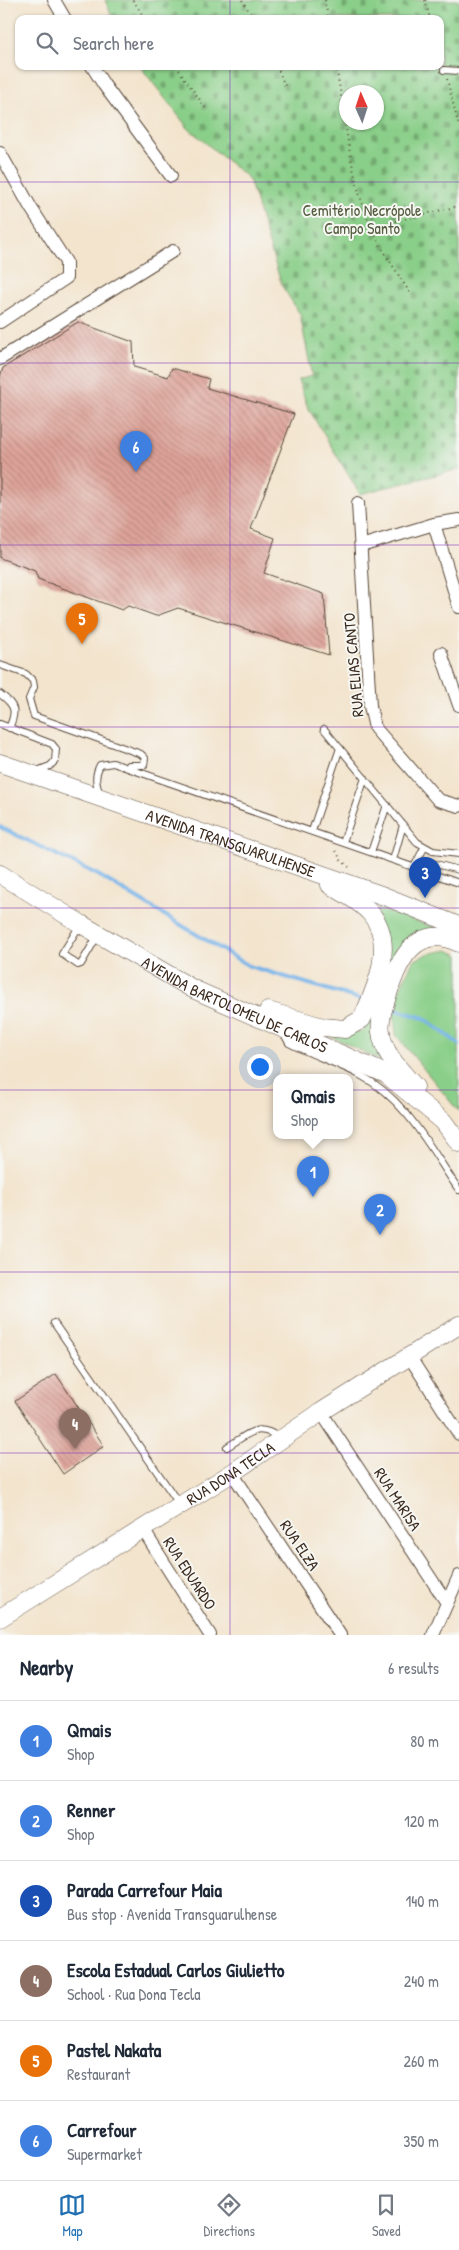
<!DOCTYPE html>
<meta charset="utf-8">
<style>
body{margin:0;font-family:"Patrick Hand",sans-serif;background:#f6f6f7;color:#1f2937}
.compass{position:absolute;left:339px;top:85px;width:45px;height:45px;border-radius:50%;background:#fff;box-shadow:0 1px 4px #0004;rotate:357deg}
.you{position:absolute;left:259px;top:1066px;width:18px;height:18px;margin:-12px;border:4px solid #fff;border-radius:50%;background:#1a73e8;box-shadow:0 0 0 8px #1a73e833}
.badge{display:grid;place-items:center;width:32px;height:32px;border-radius:50%;background:#1f6fb2;color:#fff;font-size:16px;font-weight:700}
.pin{position:absolute;translate:-50% -41px;filter:drop-shadow(0 1px 2px #0008)}
.pin::after{content:'';position:absolute;top:26px;width:18px;height:15px;background:inherit;clip-path:polygon(0 0,100% 0,50% 100%)}
.popup{position:absolute;left:273px;top:1074px;width:80px;height:65px;box-sizing:border-box;display:grid;place-content:center;border-radius:10px;background:#fff;filter:drop-shadow(0 1px 4px #0005);font-size:16px;white-space:nowrap;color:#747a83}
.popup b{font-size:19px;color:#1f2937}
.popup::after{content:'';position:absolute;left:50%;top:100%;margin-left:-10px;border:10px solid transparent;border-top-color:#fff}
.list{margin:0;padding:0;list-style:none}
h2{display:flex;justify-content:space-between;align-items:center;height:65px;margin:0;padding:0 20px;font-size:21px}
h2 small{font-size:16px;font-weight:400;color:#747a83}
.list li{display:grid;grid-template-columns:32px 1fr auto;gap:15px;align-items:center;box-sizing:border-box;height:80px;padding:0 20px;border-top:1px solid #e0e1e3}
.list b{display:block;font-size:19px;white-space:nowrap}
.list p{margin:0;font-size:16px;white-space:nowrap;color:#747a83}
.list em{font-size:16px;font-style:normal;color:#747a83}
.icon{flex:none;width:28px;height:28px;fill:none;stroke:currentColor;stroke-width:2;stroke-linecap:round;stroke-linejoin:round}
.map{position:relative;flex:none;width:459px;height:1635px;overflow:hidden}
.search{position:absolute;background:#fff;box-shadow:0 1px 4px #0004;left:15px;right:15px;top:15px;height:55px;display:flex;align-items:center;gap:12px;box-sizing:border-box;padding:0 18px;border-radius:10px;color:#747a83;font-size:19px}
.sheet{height:545px;background:#fff}
nav{display:flex;justify-content:space-around;align-items:center;box-sizing:border-box;height:70px;border-top:1px solid #e0e1e3;background:#fff;font-size:14px;color:#747a83}
nav a{display:grid;justify-items:center;gap:2px}
nav .on{color:#1f6fb2}
.map>svg:first-child{display:block}
.green{fill:#8acf89;stroke:#627c54}
.cemetery{fill:url(#cemetery-stones);stroke:#627c54;fill-rule:evenodd}
.lines{fill:none;stroke-linecap:round;stroke-linejoin:round}
.stream{stroke:#77b4e9;stroke-width:4}
.building{fill:url(#building-back-hatch)}
.lane-casing{stroke:#574638;stroke-width:8}
.street-casing{stroke:#574638;stroke-width:14}
.secondary-casing{stroke:#574638;stroke-width:19}
.path{stroke:#574638;stroke-width:2;stroke-dasharray:1 4;stroke-linecap:butt}
.lane{stroke:#fff;stroke-width:6}
.street{stroke:#fff;stroke-width:12}
.secondary{stroke:#fff;stroke-width:18}
.grid{fill:none;stroke:#7b2cbf;stroke-width:1;stroke-opacity:0.55}
.labels{text-anchor:middle;stroke-width:4;stroke-linejoin:round;paint-order:stroke}
.park-label{font-size:16px;fill:#535c3e;stroke:#f6f6f2}
.street-label{font-size:16px;fill:#3b2a1e;stroke:#f6f6f2}
</style>
<div class="map">
<svg width="459" height="1635" viewBox="0 0 459 1635">
<defs>
<pattern id="cemetery-stones" width="16" height="16" patternUnits="userSpaceOnUse" patternTransform="scale(1.25)"><rect width="16" height="16" fill="#8acf89"/><path d="M2 7V4a2 2 0 0 1 4 0v3zM10 15v-3a2 2 0 0 1 4 0v3z" fill="#72a86f"/></pattern>
<pattern id="building-back-hatch" width="6" height="6" patternUnits="userSpaceOnUse" patternTransform="scale(1.25)"><rect width="6" height="6" fill="#dea399"/><path d="M-1 5l2 2M0 0l6 6M5-1l2 2" fill="none" stroke="#b5857c"/></pattern>
</defs>
<rect width="100%" height="100%" fill="#f6f6f2"/>
<filter id="ink" filterUnits="userSpaceOnUse"><feTurbulence type="fractalNoise" baseFrequency=".02" numOctaves="2"/><feDisplacementMap in="SourceGraphic" scale="10" xChannelSelector="R" yChannelSelector="G"/><feConvolveMatrix kernelMatrix="1 2 1 2 8 2 1 2 1" color-interpolation-filters="sRGB"/></filter>
<filter id="wash" filterUnits="userSpaceOnUse"><feTurbulence type="fractalNoise" baseFrequency=".0096" numOctaves="4" result="noise"/><feDisplacementMap in="SourceGraphic" scale="20" xChannelSelector="R" yChannelSelector="G"/><feGaussianBlur stdDeviation="1.12" result="paint"/><feColorMatrix in="noise" values="0 0 0 0 0 0 0 0 0 0 0 0 0 0 0 0 0 1.4 0 .05"/><feComposite in="paint" operator="in"/></filter>
<g filter="url(#wash)">
<rect width="100%" height="100%" fill="#f3e4cd"/>
<!-- green -->
<path class="green" d="M377,909L437,928L412,936L400,947L389,967L372,1031L379,1049L395,1068L325,1033L345,1036L364,1030L384,967Z
M448,950L459,955V1112L396,1035L393,1003L413,961L427,954Z"/>
<!-- cemetery -->
<path class="cemetery" d="M105,0H459V469L360,494L308,408L298,380L312,376L300,314L282,286L249,179L188,128L140,66H440V19H113ZM346,92H376V122H346Z"/>
<g class="lines">
<!-- stream -->
<path class="stream" d="M0,827L98,875L249,966L366,1001
M389,1008L424,1018L459,1044"/>
</g>
<g id="blocks">
<!-- building -->
<path class="building" d="M78,322L133,342L134,367L168,377L172,368L209,379L207,388L294,414L251,529L275,538L264,573L324,594L329,655L178,608L156,616L128,606L122,610L38,579L35,571L0,558V377L3,368Z
M56,1374L104,1446L63,1474L15,1401Z"/>
</g>
</g>
<g filter="url(#ink)">
<use href="#blocks" fill-opacity="0" stroke="#574638" stroke-width="1"/>
<g class="lines">
<!-- lane casing -->
<g class="lane-casing">
<path id="lane" d="M444,70L459,71
M0,665L26,674L33,681L34,687L29,699L34,716L141,754L145,758L144,765H129
M0,694C15,705 17,711 9,728
M0,724L52,744L56,749L55,761L50,766L37,771
M324,729L417,842L433,851L459,854
M100,795C96,784 94,776 100,765L113,763L459,883
M312,831L340,748
M343,842L365,778
M424,848L414,867L428,862L459,870
M371,852L387,805
M393,860L403,825
M80,925L62,954L78,965L81,964L98,935
M284,1034L289,1043C312,1055 337,1063 360,1075C406,1099 430,1148 459,1190
M54,1323L180,1505
M227,1447C249,1434 256,1422 280,1438"/>
</g>
<!-- street casing -->
<g class="street-casing">
<path id="street" d="M54,0L65,19
M92,66L104,85L171,176
M0,153L31,208L66,262V278L0,322
M0,359L173,251
M358,503L370,706L375,728L381,735L438,800L459,806
M434,524L459,607
M361,546L434,524L459,520
M441,653L459,705
M409,1356L459,1434
M321,1412L447,1603
M232,1473L340,1635
M142,1528L210,1635
M433,1635L459,1576"/>
</g>
<!-- secondary casing -->
<g class="secondary-casing">
<g id="secondary">
<path id="s1" d="M0,763L384,896L459,926"/>
<path id="s2" d="M0,874L81,924L193,989L386,1074L443,1121L459,1143"/>
<path d="M268,1011L323,1027L345,1029L362,1019C376,989 396,943 371,914C361,902 344,893 330,885"/>
<path d="M415,1087C402,1072 383,1054 381,1032C379,1019 384,1006 388,994C398,960 417,922 459,943"/>
<path id="s3" d="M0,1618L232,1473L321,1412L459,1325"/>
</g>
</g>
<!-- path -->
<path class="path" d="M133,0L145,19
M242,0L254,19
M325,0L328,19
M425,0L430,19
M440,55L442,63
M176,66L207,110
M277,66L286,89
M336,66C346,120 349,176 371,226C381,250 398,273 411,295
M447,79L459,127
M371,227L459,206
M336,851L341,860L350,868"/>
<!-- lane -->
<use href="#lane" class="lane"/>
<!-- street -->
<use href="#street" class="street"/>
<!-- secondary -->
<use href="#secondary" class="secondary"/>
</g>
</g>
<!-- grid -->
<path class="grid" d="M230,0V19M230,66V1635M0,182H459M0,363H459M0,545H459M0,727H459M0,908H459M0,1090H459M0,1272H459M0,1453H459"/>
<g class="labels">
<!-- park labels -->
<g class="park-label">
<text x="362" y="216">Cemitério Necrópole<tspan x="362" dy="18">Campo Santo</tspan></text>
</g>
<!-- street labels -->
<g class="street-label">
<text transform="translate(353 665) rotate(-95)" y="6">RUA ELIAS CANTO</text>
<text dy="6" stroke="none"><textPath href="#s1" startOffset="244">AVENIDA TRANSGUARULHENSE</textPath></text>
<text dy="6" stroke="none"><textPath href="#s2" startOffset="269">AVENIDA BARTOLOMEU DE CARLOS</textPath></text>
<text dy="6" stroke="none"><textPath href="#s3" startOffset="272">RUA DONA TECLA</textPath></text>
<text transform="translate(398 1499) rotate(57)" y="6">RUA MARISA</text>
<text transform="translate(300 1545) rotate(56)" y="6">RUA ELZA</text>
<text transform="translate(190 1573) rotate(57)" y="6">RUA EDUARDO</text>
</g>
</g>
</svg>
<svg class="compass" viewBox="-18 -18 36 36"><path d="M0-13l5 13h-10z" fill="#e53935"/><path d="M0 13l5-13h-10z" fill="#747a83"/></svg>
<div class="you"></div>
<div class="pin badge" style="left:313px;top:1197px;background:#3f7fe0">1</div>
<div class="popup"><b>Qmais</b>Shop</div>
<div class="pin badge" style="left:380px;top:1235px;background:#3f7fe0">2</div>
<div class="pin badge" style="left:425px;top:898px;background:#1a4fb4">3</div>
<div class="pin badge" style="left:75px;top:1449px;background:#8d6e63">4</div>
<div class="pin badge" style="left:82px;top:644px;background:#e8710a">5</div>
<div class="pin badge" style="left:136px;top:472px;background:#3f7fe0">6</div>
<div class="search"><svg class="icon" aria-label="search" viewBox="0 0 24 24"><circle cx="10" cy="10" r="6"/><path d="M15 15l6 6"/></svg>Search here</div>
</div>
<section class="sheet">
<h2>Nearby<small>6 results</small></h2>
<ul class="list">
<li><span class="badge" style="background:#3f7fe0">1</span><div><b>Qmais</b><p>Shop</p></div><em>80 m</em></li>
<li><span class="badge" style="background:#3f7fe0">2</span><div><b>Renner</b><p>Shop</p></div><em>120 m</em></li>
<li><span class="badge" style="background:#1a4fb4">3</span><div><b>Parada Carrefour Maia</b><p>Bus stop · Avenida Transguarulhense</p></div><em>140 m</em></li>
<li><span class="badge" style="background:#8d6e63">4</span><div><b>Escola Estadual Carlos Giulietto</b><p>School · Rua Dona Tecla</p></div><em>240 m</em></li>
<li><span class="badge" style="background:#e8710a">5</span><div><b>Pastel Nakata</b><p>Restaurant</p></div><em>260 m</em></li>
<li><span class="badge" style="background:#3f7fe0">6</span><div><b>Carrefour</b><p>Supermarket</p></div><em>350 m</em></li>
</ul>
</section>
<nav>
<a class="on"><svg class="icon" aria-label="map" viewBox="0 0 24 24"><path d="M3 6l6-2 6 2 6-2v14l-6 2-6-2-6 2zM9 4v14M15 6v14"/></svg>Map</a>
<a><svg class="icon" aria-label="directions" viewBox="0 0 24 24"><path d="M12 3l9 9-9 9-9-9zM9 14v-3h6M13 9l2 2-2 2"/></svg>Directions</a>
<a><svg class="icon" aria-label="saved" viewBox="0 0 24 24"><path d="M7 4h10v16l-5-4-5 4z"/></svg>Saved</a>
</nav>
